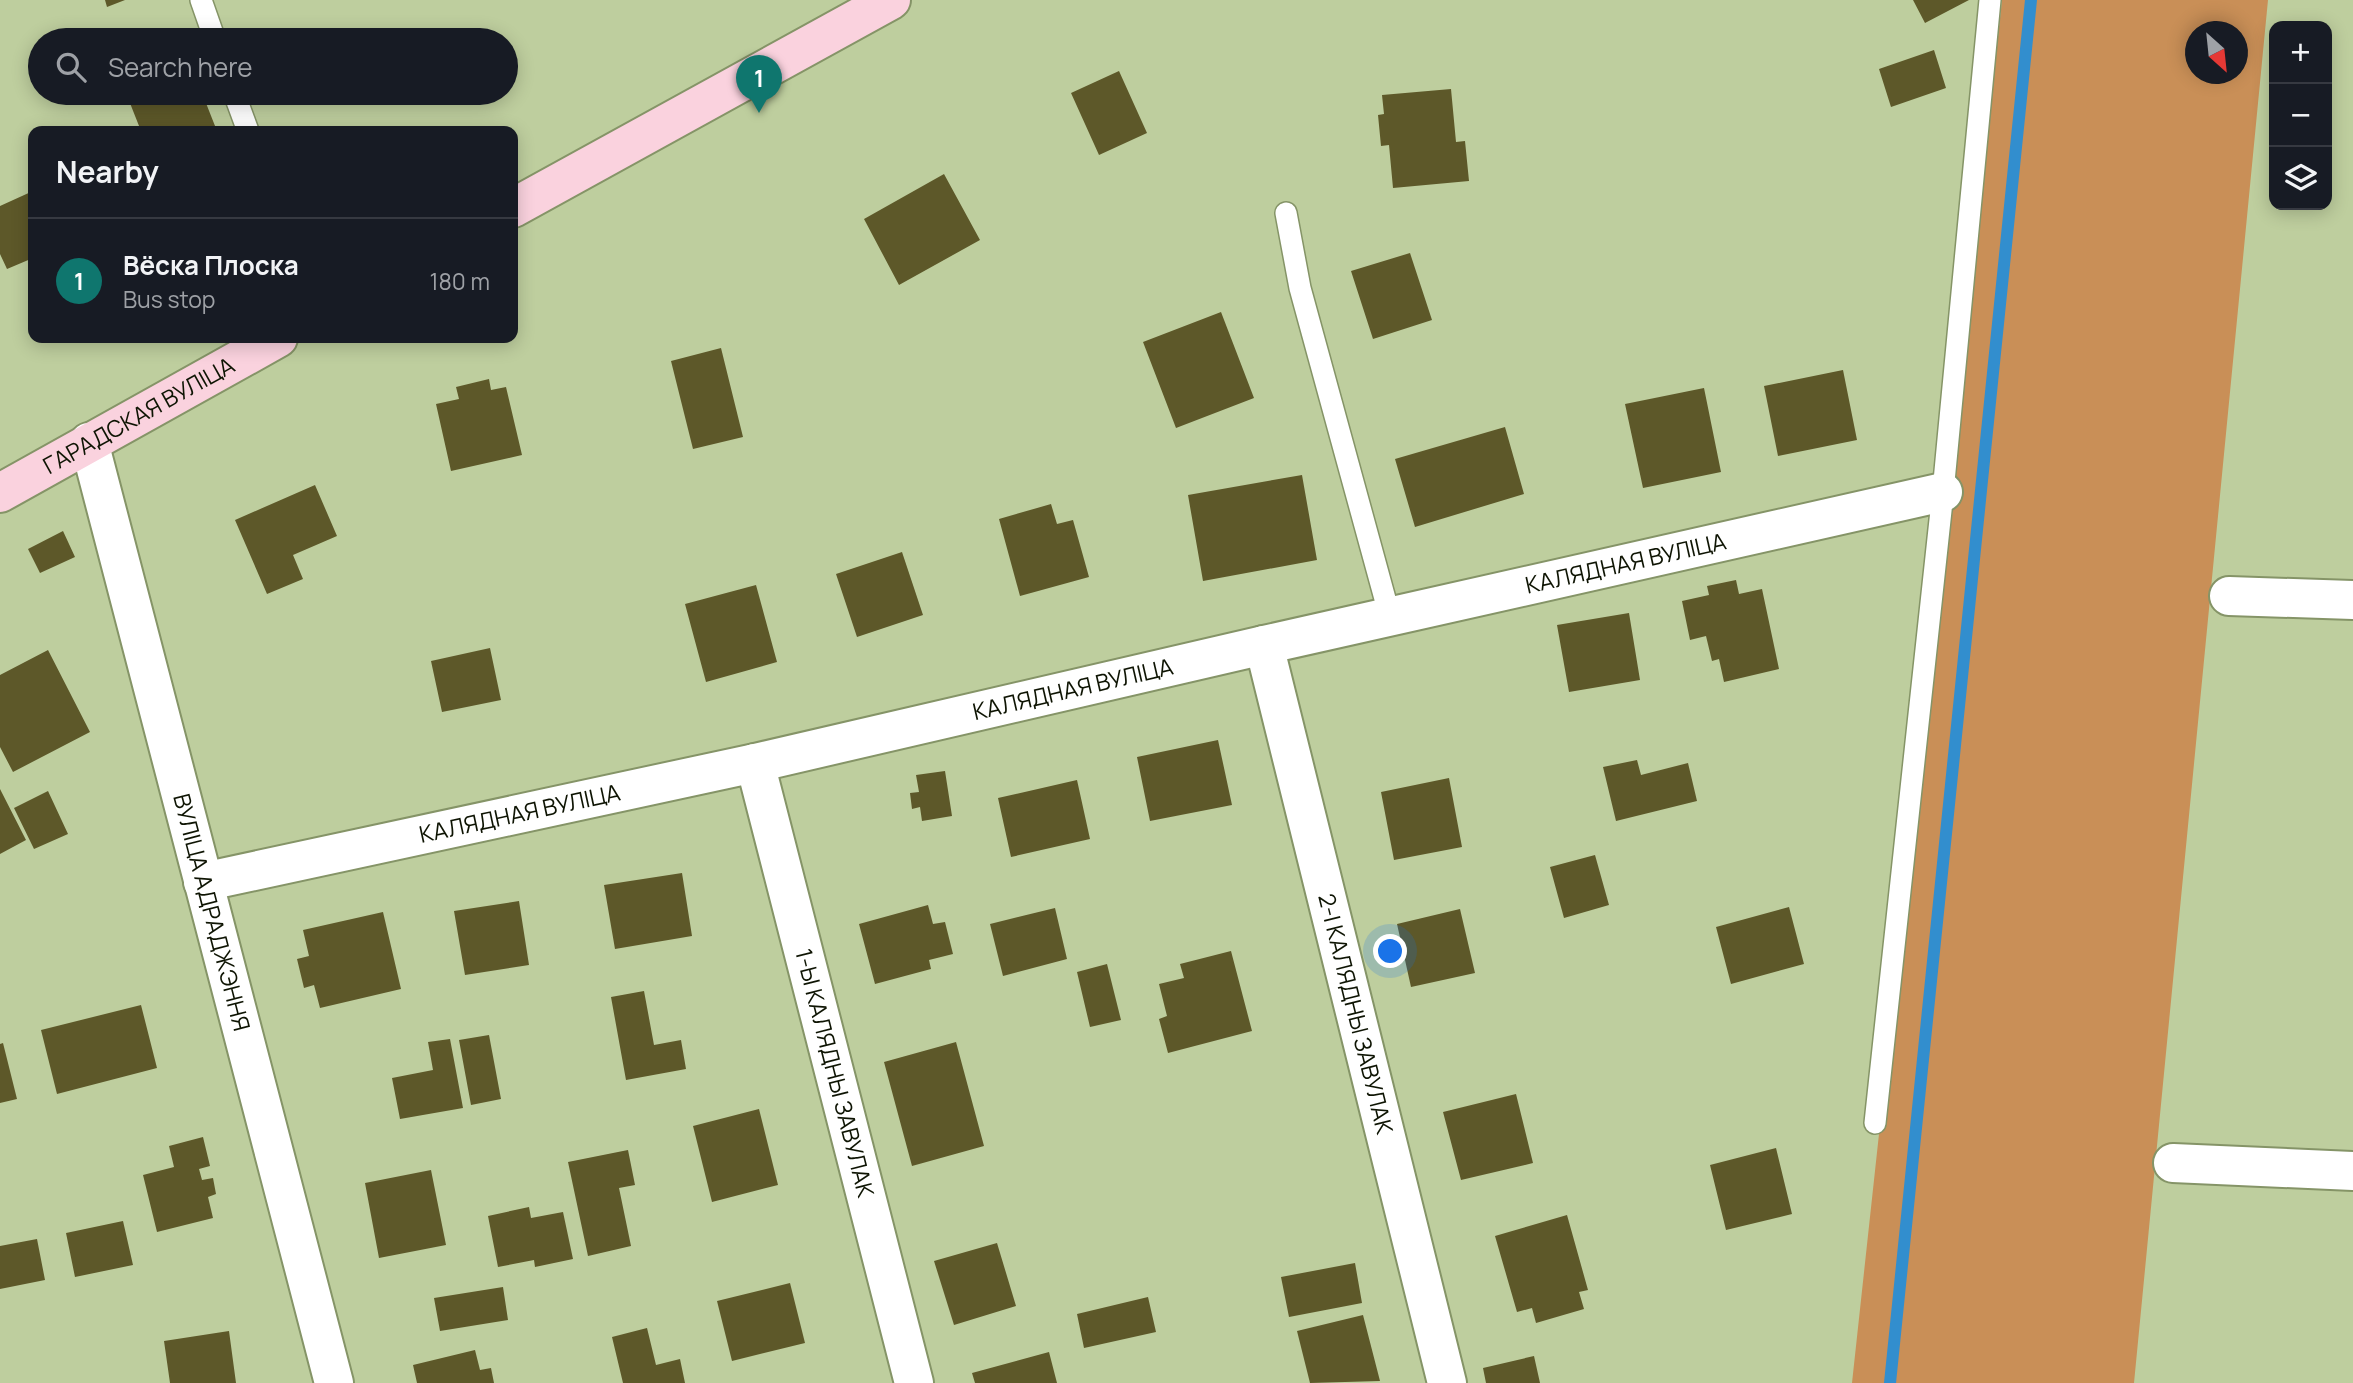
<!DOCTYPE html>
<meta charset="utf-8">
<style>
body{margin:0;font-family:Manrope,sans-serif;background:#20242c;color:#f1f3f6}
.controls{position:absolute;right:21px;top:21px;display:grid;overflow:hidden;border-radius:14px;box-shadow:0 4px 18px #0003}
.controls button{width:63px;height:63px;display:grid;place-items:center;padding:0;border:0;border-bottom:2px solid #363941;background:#171b24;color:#f1f3f6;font:35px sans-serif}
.compass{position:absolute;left:2185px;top:21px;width:63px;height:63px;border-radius:50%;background:#171b24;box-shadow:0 4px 18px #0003;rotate:153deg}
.you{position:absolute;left:1391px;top:952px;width:24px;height:24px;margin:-18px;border:5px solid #fff;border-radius:50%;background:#1a73e8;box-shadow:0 0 0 10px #1a73e833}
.badge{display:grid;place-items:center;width:46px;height:46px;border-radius:50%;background:#0f766e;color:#fff;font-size:23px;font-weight:700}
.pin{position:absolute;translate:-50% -58px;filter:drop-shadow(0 2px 4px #0008)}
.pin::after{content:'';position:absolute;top:37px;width:24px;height:21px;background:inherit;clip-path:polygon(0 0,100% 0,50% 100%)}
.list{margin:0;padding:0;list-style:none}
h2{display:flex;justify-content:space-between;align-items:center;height:91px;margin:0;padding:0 28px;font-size:30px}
h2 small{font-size:23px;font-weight:400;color:#9ea1a6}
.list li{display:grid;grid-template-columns:46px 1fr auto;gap:21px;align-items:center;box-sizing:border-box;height:126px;padding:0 28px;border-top:2px solid #363941}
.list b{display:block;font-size:26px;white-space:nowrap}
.list p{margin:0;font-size:23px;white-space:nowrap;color:#9ea1a6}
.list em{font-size:23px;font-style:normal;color:#9ea1a6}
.icon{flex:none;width:38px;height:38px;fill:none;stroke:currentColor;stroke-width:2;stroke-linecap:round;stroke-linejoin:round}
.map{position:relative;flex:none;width:2353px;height:1383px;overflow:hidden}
.search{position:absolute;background:#171b24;box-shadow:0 4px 18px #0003;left:28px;top:28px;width:490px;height:77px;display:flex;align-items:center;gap:18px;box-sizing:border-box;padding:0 24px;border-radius:38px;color:#9ea1a6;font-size:26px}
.panel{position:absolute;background:#171b24;box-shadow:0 4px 18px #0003;left:28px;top:126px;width:490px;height:217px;border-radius:14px}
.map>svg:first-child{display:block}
.green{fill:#c98f57;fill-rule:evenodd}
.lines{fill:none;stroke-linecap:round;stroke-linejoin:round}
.stream{stroke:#328ece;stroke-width:12}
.building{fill:#5d5829}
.lane-casing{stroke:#859467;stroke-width:24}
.street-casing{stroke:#859467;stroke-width:42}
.secondary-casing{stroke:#859467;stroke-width:42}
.lane{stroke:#fff;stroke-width:21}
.street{stroke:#fff;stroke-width:38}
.secondary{stroke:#fad2de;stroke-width:38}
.labels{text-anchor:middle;stroke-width:7;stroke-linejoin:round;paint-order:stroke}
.street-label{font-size:23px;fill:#0e1403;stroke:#bece9e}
</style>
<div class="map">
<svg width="2353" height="1383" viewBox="0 0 2353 1383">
<rect width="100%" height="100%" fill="#bece9e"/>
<!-- green -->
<path class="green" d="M2002,0H2268L2134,1383H1852ZM2196,32H2238V74H2196Z"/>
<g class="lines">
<!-- stream -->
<path class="stream" d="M1890,1383L2031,0"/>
</g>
<!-- building -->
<path class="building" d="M105,0H125L107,7Z
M1913,0H1969L1925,23Z
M1934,50L1946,88L1891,107L1879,69Z
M1119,71L1147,133L1099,155L1071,93Z
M1451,89L1456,142L1465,141L1469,181L1393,188L1389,145L1381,146L1378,115L1384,114L1382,95Z
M126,93H202L217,131H141Z
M944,174L980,240L899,285L864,219Z
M33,191V258L7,269L0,254V206Z
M1410,253L1432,320L1373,339L1351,271Z
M1221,312L1254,398L1176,428L1143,342Z
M721,348L743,437L693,449L671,361Z
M1843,370L1857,440L1778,456L1764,386Z
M489,379L491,390L506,387L522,455L451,471L436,404L459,399L456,387Z
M1704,388L1721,472L1643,488L1625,404Z
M1505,427L1524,494L1415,527L1395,459Z
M1302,475L1317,560L1203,581L1188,495Z
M315,485L337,536L293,555L303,579L267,594L235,520Z
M1051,504L1057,524L1073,520L1089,577L1020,596L999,519Z
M63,531L75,557L40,573L28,549Z
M902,552L923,615L857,637L836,574Z
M1736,580L1739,594L1762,589L1779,669L1724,682L1719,659L1712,661L1706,636L1690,640L1682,601L1709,595L1707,586Z
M756,585L777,662L706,682L685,604Z
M1629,613L1640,680L1569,692L1557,625Z
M490,648L501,700L442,712L431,661Z
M48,650L90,732L13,772L0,747V675Z
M1218,740L1232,805L1150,821L1137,757Z
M1637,760L1641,775L1688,763L1697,801L1616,821L1603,767Z
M945,771L952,816L922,821L920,807L912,809L910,793L919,792L916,775Z
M1449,778L1462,847L1394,860L1381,792Z
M1077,780L1090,839L1011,857L998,798Z
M0,789L26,840L0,854Z
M48,791L68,834L34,849L14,808Z
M1595,855L1609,905L1564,918L1550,867Z
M682,873L692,936L615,949L604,885Z
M519,901L529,965L465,975L454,911Z
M928,905L933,924L945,922L953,954L929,960L931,969L875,984L859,924Z
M1789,907L1804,964L1731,984L1716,927Z
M1055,908L1067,959L1003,976L990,924Z
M1460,909L1475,973L1411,987L1397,924Z
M383,912L401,989L320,1008L314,985L304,988L297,959L309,956L303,930Z
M1231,951L1252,1031L1168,1053L1159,1019L1167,1016L1159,984L1184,978L1180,964Z
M1107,964L1121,1020L1090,1027L1077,972Z
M644,991L654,1045L681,1040L686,1069L626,1080L611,997Z
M141,1005L157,1068L57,1094L41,1030Z
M489,1035L501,1099L471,1105L459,1040Z
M450,1039L463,1108L400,1119L392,1078L433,1070L428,1042Z
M956,1042L984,1146L912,1166L884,1062Z
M3,1043L17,1099L0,1103V1044Z
M1516,1094L1533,1163L1461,1180L1443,1112Z
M759,1109L778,1185L712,1202L693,1126Z
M203,1137L210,1166L199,1169L202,1180L213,1178L216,1194L208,1197L213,1218L157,1232L143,1175L174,1167L169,1146Z
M1776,1148L1792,1214L1726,1230L1710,1165Z
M628,1150L635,1185L619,1188L631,1246L588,1256L568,1162Z
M431,1170L446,1245L379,1258L365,1183Z
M529,1207L531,1218L563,1212L573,1259L535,1267L534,1260L498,1267L488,1216Z
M1567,1215L1588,1290L1579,1292L1584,1309L1536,1323L1532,1308L1517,1312L1495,1236Z
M123,1221L133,1265L75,1277L66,1233Z
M37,1239L45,1280L0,1289V1246Z
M997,1243L1016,1306L954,1325L934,1261Z
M1355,1263L1362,1303L1289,1317L1281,1277Z
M790,1283L805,1343L732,1361L717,1301Z
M503,1287L508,1320L440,1331L434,1298Z
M1148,1297L1156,1332L1084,1348L1077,1314Z
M1363,1315L1380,1381L1310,1383L1297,1331Z
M647,1328L656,1365L680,1359L685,1383H623L612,1337Z
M229,1331L236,1383H170L164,1341Z
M475,1350L480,1370L491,1368L494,1383H417L413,1365Z
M1049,1352L1057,1383H975L972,1373Z
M1534,1356L1540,1383H1486L1483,1368Z"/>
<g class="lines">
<!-- lane casing -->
<g class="lane-casing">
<path id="lane" d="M201,0L215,40
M234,93L248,131
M1286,213L1300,288L1390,617
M1875,1123L1943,492L1990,0"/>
</g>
<!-- street casing -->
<g class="street-casing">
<g id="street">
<path id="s1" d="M89,442L334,1383"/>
<path d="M2229,596L2353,600"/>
<path id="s2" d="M1264,645L1447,1383"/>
<path id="s3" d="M755,763L914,1383"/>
<path id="s4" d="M203,882L755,763L1264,645L1943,492"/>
<path d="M2173,1163L2353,1171"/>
</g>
</g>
<!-- secondary casing -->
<g class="secondary-casing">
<g id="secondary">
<path d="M513,208L891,0"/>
<path id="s5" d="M0,493L278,338"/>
</g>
</g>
<!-- lane -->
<use href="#lane" class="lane"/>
<!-- street -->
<use href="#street" class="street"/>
<!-- secondary -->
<use href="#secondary" class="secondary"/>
</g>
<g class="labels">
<!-- street labels -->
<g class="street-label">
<text dy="8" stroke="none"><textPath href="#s5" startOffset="159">ГАРАДСКАЯ ВУЛІЦА</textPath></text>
<text dy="8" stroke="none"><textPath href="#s4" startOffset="1458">КАЛЯДНАЯ ВУЛІЦА</textPath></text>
<text dy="8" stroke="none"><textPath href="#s4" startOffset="891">КАЛЯДНАЯ ВУЛІЦА</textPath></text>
<text dy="8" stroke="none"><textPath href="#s4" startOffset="324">КАЛЯДНАЯ ВУЛІЦА</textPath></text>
<text dy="8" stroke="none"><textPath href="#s1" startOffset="486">ВУЛІЦА АДРАДЖЭННЯ</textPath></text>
<text dy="8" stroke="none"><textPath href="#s2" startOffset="380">2-І КАЛЯДНЫ ЗАВУЛАК</textPath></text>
<text dy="8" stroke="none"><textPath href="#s3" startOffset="320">1-Ы КАЛЯДНЫ ЗАВУЛАК</textPath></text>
</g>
</g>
</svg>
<div class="controls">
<button>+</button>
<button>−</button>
<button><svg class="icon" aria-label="layers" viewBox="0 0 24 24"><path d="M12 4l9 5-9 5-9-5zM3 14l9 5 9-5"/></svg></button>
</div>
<svg class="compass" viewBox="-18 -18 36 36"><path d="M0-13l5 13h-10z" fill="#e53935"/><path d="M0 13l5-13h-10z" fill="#9ea1a6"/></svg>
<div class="you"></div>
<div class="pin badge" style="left:759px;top:113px">1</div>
<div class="search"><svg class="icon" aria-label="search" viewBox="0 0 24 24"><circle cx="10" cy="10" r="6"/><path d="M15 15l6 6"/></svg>Search here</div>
<section class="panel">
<h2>Nearby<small></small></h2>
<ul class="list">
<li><span class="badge">1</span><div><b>Вёска Плоска</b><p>Bus stop</p></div><em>180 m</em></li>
</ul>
</section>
</div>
